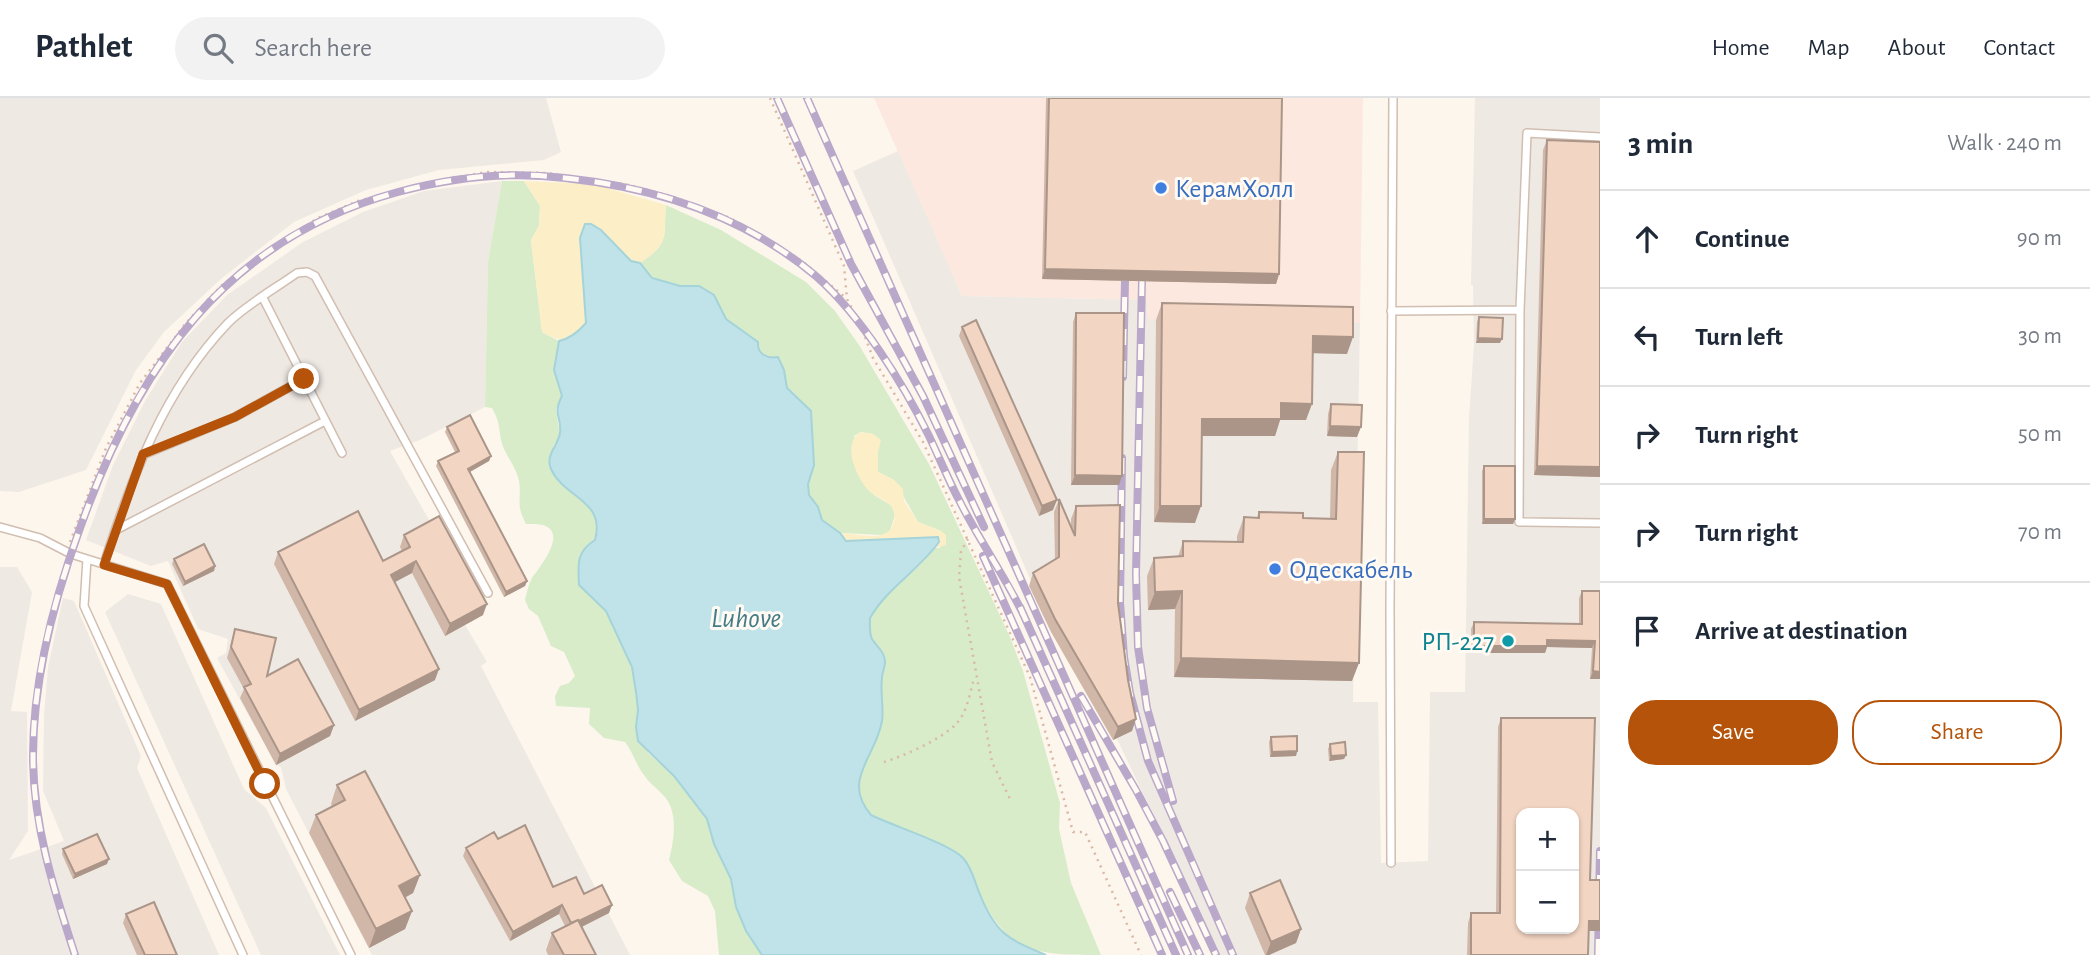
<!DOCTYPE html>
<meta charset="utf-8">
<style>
body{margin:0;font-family:"Alegreya Sans",sans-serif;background:#f2f2f3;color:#1f2937}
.controls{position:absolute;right:21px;bottom:21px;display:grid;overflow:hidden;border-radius:14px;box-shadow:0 2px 5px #0004}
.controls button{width:63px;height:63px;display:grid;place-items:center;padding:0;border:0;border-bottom:2px solid #e0e1e3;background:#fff;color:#1f2937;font:35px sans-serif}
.stop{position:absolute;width:21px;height:21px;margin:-16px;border:5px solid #b45309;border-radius:50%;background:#fff}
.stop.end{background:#b45309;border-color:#fff;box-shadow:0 2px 7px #0008}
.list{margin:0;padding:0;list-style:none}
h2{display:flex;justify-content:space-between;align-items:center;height:91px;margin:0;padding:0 28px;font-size:30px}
h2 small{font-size:23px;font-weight:400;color:#747a83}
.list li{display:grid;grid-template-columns:46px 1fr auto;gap:21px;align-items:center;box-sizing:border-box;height:98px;padding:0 28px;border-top:2px solid #e0e1e3}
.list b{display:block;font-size:26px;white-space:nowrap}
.list em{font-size:23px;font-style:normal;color:#747a83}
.actions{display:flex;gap:14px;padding:21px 28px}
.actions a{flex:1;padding:16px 0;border:2px solid #b45309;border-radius:28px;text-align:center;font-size:24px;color:#b45309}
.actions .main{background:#b45309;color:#fff}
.icon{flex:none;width:38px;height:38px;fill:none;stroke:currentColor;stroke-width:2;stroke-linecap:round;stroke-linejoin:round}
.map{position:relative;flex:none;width:1600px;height:857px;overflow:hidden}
header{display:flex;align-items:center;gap:42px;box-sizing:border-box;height:98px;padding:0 35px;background:#fff;border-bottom:2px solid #e0e1e3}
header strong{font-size:33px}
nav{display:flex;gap:38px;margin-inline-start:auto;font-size:24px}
.search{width:490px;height:63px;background:#f2f2f3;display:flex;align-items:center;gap:18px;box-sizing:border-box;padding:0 24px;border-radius:38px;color:#747a83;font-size:26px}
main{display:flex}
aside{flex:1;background:#fff}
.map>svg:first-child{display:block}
.commercial{fill:#fde8e0}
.industrial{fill:#efe9e4;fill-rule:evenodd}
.green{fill:#d8ecc9}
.sand{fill:#fcefc7}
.water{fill:#bfe3e8;stroke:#a5d3da;stroke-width:2}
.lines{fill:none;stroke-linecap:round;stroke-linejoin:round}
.service-casing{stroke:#d1beb0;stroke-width:10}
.path{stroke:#d9b8a5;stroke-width:2.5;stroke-dasharray:2 5;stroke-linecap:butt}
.service{stroke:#fff;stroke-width:7}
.rail-casing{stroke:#b9a8c9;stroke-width:8}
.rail{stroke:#fffaf3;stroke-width:5;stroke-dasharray:16;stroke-linecap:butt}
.wall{fill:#d1b7a8}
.shaded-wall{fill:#aa9588}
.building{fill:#f3d5c3;stroke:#aa9588;stroke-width:2;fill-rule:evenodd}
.route{stroke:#b45309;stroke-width:9}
.shop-dot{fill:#3f7fe0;stroke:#fffaf3;stroke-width:2.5}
.culture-dot{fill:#0f9aa8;stroke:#fffaf3;stroke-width:2.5}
.labels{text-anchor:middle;stroke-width:6;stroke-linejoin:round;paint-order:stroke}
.shop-label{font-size:26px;fill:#366cbe;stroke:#fffaf3;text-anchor:start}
.culture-label{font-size:26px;fill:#0d838f;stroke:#fffaf3;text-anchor:end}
.water-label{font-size:28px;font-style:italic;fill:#437c86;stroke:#fffaf3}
</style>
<header>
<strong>Pathlet</strong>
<div class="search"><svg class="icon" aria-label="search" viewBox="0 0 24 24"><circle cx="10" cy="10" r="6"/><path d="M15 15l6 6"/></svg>Search here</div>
<nav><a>Home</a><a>Map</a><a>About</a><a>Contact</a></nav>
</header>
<main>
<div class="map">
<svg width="1600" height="857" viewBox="0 0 1600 857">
<rect width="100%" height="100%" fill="#fdf6ec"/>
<!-- commercial -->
<path class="commercial" d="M874,0H1363L1360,225L1148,221L1147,202L962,198Z"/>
<!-- industrial -->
<path class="industrial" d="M0,0H546L561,54L544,62L439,72L366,92L294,124L222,180L164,234L136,272L86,372L19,394L0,393Z
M1475,0H1600V857H1219L1119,645L1051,529L853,73L898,53L962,198L1147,202L1148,221L1360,225L1353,604H1378L1381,765L1428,763L1430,594H1465L1469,319L1474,247L1473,187H1471ZM1521,715H1574V831H1521Z
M502,83L488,163L485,309L420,342L390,353L483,517L465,527L487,564L481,568L630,857H372L286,691L281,669L276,667L217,560L226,555L228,541L198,531L168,463L151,468L86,442L113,367L145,303L182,244L227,197L303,144L363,114L424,93Z
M0,469H17L32,494L11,613L27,614L28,733L9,762L64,743L43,693L44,616L48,569L63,500L74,503L141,658L137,670L219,857H0Z
M128,496L161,506L244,691L266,710L340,857H261L105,514Z"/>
<!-- green -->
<path class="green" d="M502,83H524L540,108L539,128L531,142L542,234L559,243L554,271L562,298L556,311L560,338L553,348C556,359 558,377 565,386C581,407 603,410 594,442C576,454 578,466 579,487L606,513L619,539L632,569L636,594L638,612L636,629L648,655L674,678L708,721L714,746L731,781L736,809L746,833L762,857H719L715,813L708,798L682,783L669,762C674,743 679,712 663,697C657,690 649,685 644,677C636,667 633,654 625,644L604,640L589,626L590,610L556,608L555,598L560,588L569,585L575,578L564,554L551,548L538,518L529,511L525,502C527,495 528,487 532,480C538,471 569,435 543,427C539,426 531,426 526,426C515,405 522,402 519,383C516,368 504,356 501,342C499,329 499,322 492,310L485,309L488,163Z
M666,107L721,132L806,184L835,213L859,247L929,366L1010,539L1023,573L1060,705L1059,731L1071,785L1101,857C1040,857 1010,857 981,799C975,786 973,771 963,760C949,745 893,728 871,717C841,681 876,659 882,623C884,609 880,594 882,580C882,575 885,569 885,564C885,554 877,549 872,541C869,535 870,527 870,520C886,492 915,476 935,450H940L941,433L918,424L894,382L878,374V354L873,336L861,334L854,338L874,397L892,408L895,417L890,433L882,437L840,435L822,422L818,409L809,397L808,386L814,367L811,313C803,305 791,299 787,289C785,284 786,277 783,272C776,258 759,261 758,244L726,221L714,197L699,188H680L652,180L640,165C671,144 663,139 666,107Z"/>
<!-- sand -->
<path class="sand" d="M524,83L593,86L666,107C663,139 671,144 640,165L631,163L601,132L585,127L580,141L586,226C567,244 565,246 542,234L531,142L539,128L540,108Z
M861,334L873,336L881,342L878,354V374L894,382L903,391L904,403L918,424L941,433L946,437V447L935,450L939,444L938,439L846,443L840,435C854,435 872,441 884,436C894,433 898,416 891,408C885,401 875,399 868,392C856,379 841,345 861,334Z"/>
<!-- water -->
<path class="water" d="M585,126H591L601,132L631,163L640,165L652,180L680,188H699L714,197L726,221L758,244C757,256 767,261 778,259L784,272L787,290L811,313L814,367L808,386L809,397L818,409L822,422L840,435L846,443L938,439L939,444C919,472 887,490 870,520C870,527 869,535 872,541C877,549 885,554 885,564C885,569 882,575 882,580C880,594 884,609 882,623C876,659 841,682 871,717C893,728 948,745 963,760C972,770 974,782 979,794C995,835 1007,841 1046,857H762L746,833L736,809L731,781L714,746L707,721L674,678L638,643L636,629L638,612L636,594L632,569L606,513L579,487C578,466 576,454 595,442C606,402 564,400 551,371C545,357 558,348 560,335C562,318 552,317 562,298L554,272L559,243C570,241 579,233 586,225L580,140Z"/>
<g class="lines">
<!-- service casing -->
<g class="service-casing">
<path id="service" d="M1600,39L1527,35L1520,212L1519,424L1600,425
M263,200L342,355
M1391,213L1520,212
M143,357L235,319L304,281
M0,429L40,440L71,456L167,486L351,857
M116,432L325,323
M87,461L84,508L243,857
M104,466C132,379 163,293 228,225C246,207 276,190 297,175L307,174L315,178L488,495
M1391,765L1390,511L1393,0"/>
</g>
<!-- path -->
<path class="path" d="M770,0L844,168L847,201L861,228L873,260L923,344L1030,579L1073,734H1085L1141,857
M968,441L961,453L959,479L992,664L1011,703
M70,444L106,350L140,285L186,225L221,188L254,162L318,120L358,103L435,83L487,74L546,75L625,86L671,98L730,120L802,163L847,201
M884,664C904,658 942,641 956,626C967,615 970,595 974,580"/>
<!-- service -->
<use href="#service" class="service"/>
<!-- rail casing -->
<g class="rail-casing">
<path id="rail" d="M777,0L851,166L923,298L984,429
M807,0L1188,857
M1142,182L1136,476L1138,549L1147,610L1173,703
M1123,279L1125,182
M1122,360L1120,504L1124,559L1130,595L1148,663L1233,857
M983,458L1162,857
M1020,509L1176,857
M1081,598L1136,692L1163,743L1216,857
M1170,794L1200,857
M75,857C54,792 33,727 33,658C33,581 53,505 79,433C136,271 224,141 398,94C454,79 508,73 565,80C658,90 745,118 817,179C861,218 903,285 929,338C939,359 948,381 959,402C979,442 1005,478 1024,518
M1598,857L1600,753"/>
</g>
<!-- rail -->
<use href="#rail" class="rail"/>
</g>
<!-- wall -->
<path class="wall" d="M1046,0H1282L1279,176L1276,186L1042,181Z
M1547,42L1600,379L1534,377L1543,52Z
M1162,205L1347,256L1313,255L1306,322H1280L1275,338H1202L1195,425L1154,424L1156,222Z
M1076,215L1119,387H1071L1073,224Z
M1479,219L1500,245H1476L1477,224Z
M962,229L1053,412L1039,418L959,238Z
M1331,306L1357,339L1327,338L1328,316Z
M447,329L491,358L489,363L470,374L527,483L525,488L504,499L436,368L438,363L455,354L445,334Z
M1338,354L1352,583L1174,579L1175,511L1148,512L1147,478L1154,460L1178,459L1183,443L1237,444V438L1244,419H1257L1259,414L1303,420L1330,421L1331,372Z
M1484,368L1515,421L1513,426H1482V373Z
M1059,401L1071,428V421L1076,408L1118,505L1132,633L1113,642L1051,534L1029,488L1033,475L1055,462L1054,414Z
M404,437L483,517L445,538L412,475L394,484L435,582L355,623L274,466L278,454L383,463L402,453L400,449Z
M174,461L215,468L214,473L183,488L172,466Z
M1582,493H1600V581H1590L1592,550L1547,549L1545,555H1472L1471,531L1474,524L1579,526V500Z
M235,531L267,578L334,627L330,638L276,667L240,600L244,591L227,560Z
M1501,620L1588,833V857H1467L1468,825L1471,815H1496L1498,629Z
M1271,639L1297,653L1296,658L1270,659L1269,644Z
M1330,646L1346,657L1344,661L1329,663L1328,651Z
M337,687L420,777L413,795L405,800L412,813L405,831L369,850L309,735L316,717L332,708L331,706Z
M498,741L553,789L584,796L609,815L582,829L596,857H548L546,852L552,835L565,828L559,816L510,843L463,758L466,750Z
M63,751L107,766L73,781L62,756Z
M1250,795L1301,831L1296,845L1269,857H1265L1245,810Z
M126,816L177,857H137L123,825Z"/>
<!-- shaded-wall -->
<path class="shaded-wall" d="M1045,171L1279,176L1276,186L1042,181Z
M1313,238L1353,239L1347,256L1307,255Z
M1478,240L1502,241L1500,245H1476Z
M1281,305L1312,306L1306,322H1280L1275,338H1196L1202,321Z
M1330,328L1361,329L1357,339L1327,338Z
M491,358L489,363L466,376L468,371Z
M1537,368L1600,369V379L1534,377Z
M1075,377L1122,378L1119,387H1071Z
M1057,402L1053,412L1039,418L1042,408Z
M1160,408H1201L1195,425L1154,424Z
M1484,421H1515L1513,426H1482Z
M416,463L412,475L386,489L391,477Z
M215,468L214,473L183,488L185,484Z
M527,483L525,488L504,499L506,494Z
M1182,493L1175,511L1148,512L1155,494Z
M487,506L483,517L445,538L450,526Z
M1547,542L1595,543L1592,550L1547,549L1545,555H1472L1474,548Z
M1181,560L1359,565L1352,583L1174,579Z
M439,571L435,582L355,623L359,612Z
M1593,573L1600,574V581H1590Z
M1136,621L1132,633L1113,642L1118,629Z
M334,627L330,638L276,667L280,656Z
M1297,653L1296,658L1270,659L1272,654Z
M1346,657L1344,661L1329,663L1331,658Z
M109,761L107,766L73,781L75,776Z
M420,777L413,795L392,806L399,788Z
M562,807L559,816L510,843L513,834Z
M612,807L609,815L569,835L572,827Z
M412,813L405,831L369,850L376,831Z
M1589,823H1600V833H1585Z
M1301,831L1296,845L1269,857H1266L1271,844Z"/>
<!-- building -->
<path class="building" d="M1049,0H1282L1279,176L1045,171Z
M1547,42L1600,44V369L1537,368Z
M1162,205L1353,209V239L1313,238L1312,306L1281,305V321H1202L1201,408H1160Z
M1076,215H1124L1122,378L1075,377Z
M1479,219L1503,220L1502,241L1478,240Z
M976,222L1057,402L1042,408L962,229Z
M1331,306L1362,307L1361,329L1330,328Z
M470,317L491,358L468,371L527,483L506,494L438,363L459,353L447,329Z
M1338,354H1364L1359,565L1181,560L1182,493L1155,494L1154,460L1183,458V443L1243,444L1244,419L1259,420V414L1303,415V420L1336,421Z
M1484,368H1515V421H1484Z
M1059,401L1075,438L1076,408L1120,407L1118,505L1128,582L1136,621L1118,629L1055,521L1033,475L1059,459Z
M358,413L383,463L410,449L404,437L439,418L487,506L450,526L416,463L391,477L439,571L359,612L278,454Z
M204,446L215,468L185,484L174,461Z
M1582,493H1600V574L1593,573L1595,543L1547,542V548H1474V524L1582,526Z
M235,531L276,540L267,578L298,561L334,627L280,656L244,589L251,586L231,549Z
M1501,620H1595L1590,782H1600V823H1589L1588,857H1471V815H1500ZM1521,715H1574V831H1521Z
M1297,638V653L1272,654L1271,639Z
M1345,644L1346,657L1331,658L1330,646Z
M365,673L420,777L399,788L412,813L376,831L316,717L345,702L337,687Z
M525,727L553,789L576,779L584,796L602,787L612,807L579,823L578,822L571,825L562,807L513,834L466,750L494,734L498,741Z
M97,736L109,761L75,776L63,751Z
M1280,782L1301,831L1271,844L1250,795Z
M154,804L177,857H145L126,816Z
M578,822L596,857H564L552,835Z"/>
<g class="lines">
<!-- route -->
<path class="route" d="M265,686L167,486L104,467L143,356L235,319L304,281"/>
</g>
<!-- markers -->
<g class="shop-dot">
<circle cx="1161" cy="90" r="7"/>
<circle cx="1275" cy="471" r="7"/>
</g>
<circle class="culture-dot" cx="1508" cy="543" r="7"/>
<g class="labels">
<!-- shop labels -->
<g class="shop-label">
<text x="1175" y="99">КерамХолл</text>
<text x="1289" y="480">Одескабель</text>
</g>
<!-- culture labels -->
<g class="culture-label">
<text x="1494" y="552">РП-227</text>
</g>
<!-- water labels -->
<g class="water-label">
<text x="746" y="529">Luhove</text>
</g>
</g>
</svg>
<div class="controls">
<button>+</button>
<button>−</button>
</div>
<div class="stop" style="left:265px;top:686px"></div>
<div class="stop end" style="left:304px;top:281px"></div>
</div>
<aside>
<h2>3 min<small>Walk · 240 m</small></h2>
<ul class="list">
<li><svg class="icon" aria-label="ahead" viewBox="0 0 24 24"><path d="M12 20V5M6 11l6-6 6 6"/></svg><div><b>Continue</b></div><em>90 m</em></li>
<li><svg class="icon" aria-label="left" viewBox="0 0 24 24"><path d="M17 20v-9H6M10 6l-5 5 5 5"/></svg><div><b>Turn left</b></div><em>30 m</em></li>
<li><svg class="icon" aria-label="right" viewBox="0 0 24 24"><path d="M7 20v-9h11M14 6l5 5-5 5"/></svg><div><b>Turn right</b></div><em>50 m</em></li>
<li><svg class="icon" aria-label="right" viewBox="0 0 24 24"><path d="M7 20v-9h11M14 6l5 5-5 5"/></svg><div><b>Turn right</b></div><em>70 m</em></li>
<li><svg class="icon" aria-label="arrive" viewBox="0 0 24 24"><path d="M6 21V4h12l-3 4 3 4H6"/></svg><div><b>Arrive at destination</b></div></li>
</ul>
<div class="actions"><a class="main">Save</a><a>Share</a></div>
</aside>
</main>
